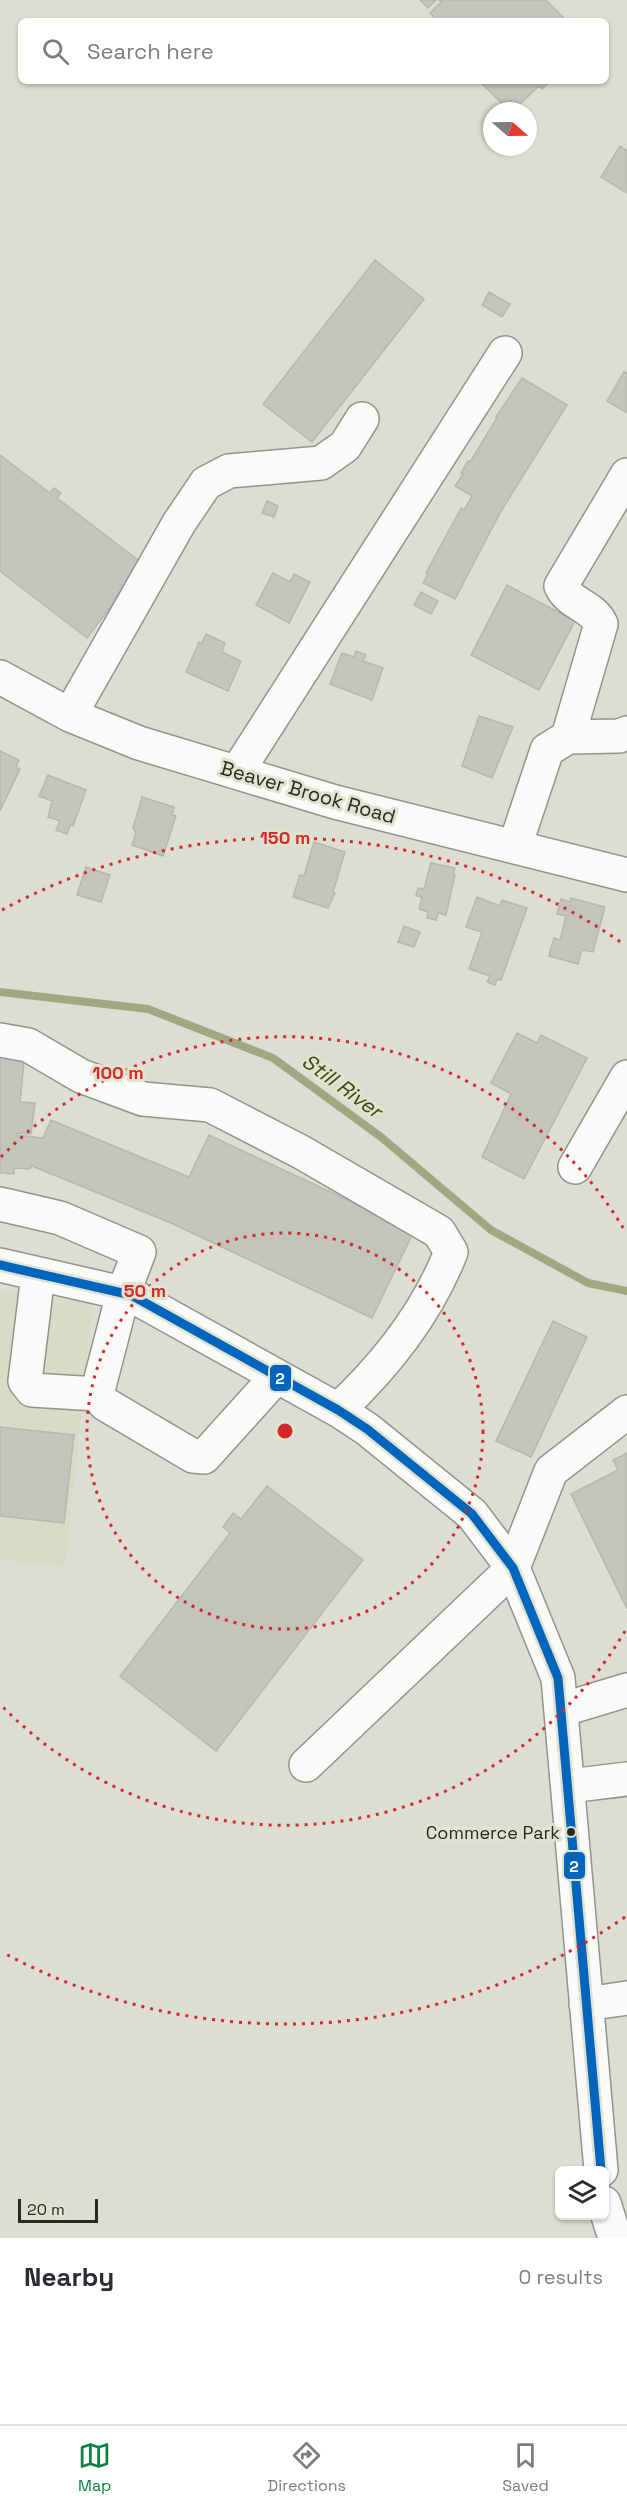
<!DOCTYPE html>
<style>
body{margin:0;font-family:"Space Grotesk",sans-serif;background:#f7f7f7;color:#2b2b33}
.controls{position:absolute;right:18px;bottom:18px;display:grid;overflow:hidden;border-radius:9px;box-shadow:0 2px 4px #0004}
.controls button{width:54px;height:54px;display:grid;place-items:center;padding:0;border:0;border-bottom:2px solid #e1e1e2;background:#fff;color:#2b2b33;font:30px sans-serif}
.compass{position:absolute;left:483px;top:102px;width:54px;height:54px;border-radius:50%;background:#fff;box-shadow:0 2px 4px #0004;rotate:110deg}
.scale{position:absolute;left:18px;bottom:15px;width:80px;box-sizing:border-box;padding-left:6px;border:3px solid #282921;border-top:0;font-size:16px;line-height:21px;white-space:nowrap;color:#282921;-webkit-text-stroke:4px #e0e3cf;paint-order:stroke}
.list{margin:0;padding:0;list-style:none}
h2{display:flex;justify-content:space-between;align-items:center;height:78px;margin:0;padding:0 24px;font-size:26px}
h2 small{font-size:20px;font-weight:400;color:#7c7c81}
.icon{flex:none;width:33px;height:33px;fill:none;stroke:currentColor;stroke-width:2;stroke-linecap:round;stroke-linejoin:round}
.map{position:relative;flex:none;width:627px;height:2238px;overflow:hidden}
.search{position:absolute;background:#fff;box-shadow:0 2px 4px #0004;left:18px;right:18px;top:18px;height:66px;display:flex;align-items:center;gap:15px;box-sizing:border-box;padding:0 21px;border-radius:9px;color:#7c7c81;font-size:22px}
.sheet{height:186px;background:#fff}
nav{display:flex;justify-content:space-around;align-items:center;box-sizing:border-box;height:84px;border-top:2px solid #e1e1e2;background:#fff;font-size:16px;color:#7c7c81}
nav a{display:grid;justify-items:center;gap:3px}
nav .on{color:#0b8043}
.map>svg:first-child{display:block}
.built{fill:#d8dbc6}
.lines{fill:none;stroke-linecap:round;stroke-linejoin:round}
.stream{stroke:#a2a782;stroke-width:8}
.building{fill:#c3c4bb;stroke:#b6b8af;stroke-width:1.5}
.minor-casing{stroke:#92938b;stroke-width:36}
.minor{stroke:#fafaf8;stroke-width:33}
.bus-1-casing{stroke:#e0e3cf;stroke-width:14}
.bus-1{stroke:#0065bd;stroke-width:9}
.ring{fill:none;stroke:#d62828;stroke-width:3;stroke-dasharray:3 6}
.bus-dot{fill:#282921;stroke:#e0e3cf;stroke-width:2}
.labels{text-anchor:middle;stroke-width:6;stroke-linejoin:round;paint-order:stroke}
.bus-label{font-size:18px;fill:#282921;stroke:#e0e3cf;text-anchor:end}
.street-label{font-size:20px;fill:#282921;stroke:#e0e3cf}
.water-label{font-size:21px;font-style:italic;fill:#42470c;stroke:#e0e3cf}
.centre{fill:#d62828;stroke:#e0e3cf;stroke-width:3}
.ring-label{font-size:18px;text-anchor:middle;font-weight:bold;fill:#d62828;stroke:#e0e3cf;stroke-width:6;stroke-linejoin:round;paint-order:stroke}
.line-badge{stroke:#e0e3cf;stroke-width:2}
.badge-label{font-size:16px;text-anchor:middle;font-weight:bold;fill:#fff}
</style>
<div class="map">
<svg width="627" height="2238" viewBox="0 0 627 2238">
<rect width="100%" height="100%" fill="#dcded3"/>
<!-- built -->
<path class="built" d="M0,1292L93,1303L65,1567L0,1560Z"/>
<g class="lines">
<!-- stream -->
<path class="stream" d="M0,992L148,1009L273,1058L381,1137L491,1230L588,1283L627,1291"/>
</g>
<!-- building -->
<path class="building" d="M420,0H436L428,8Z
M439,0H546L567,21H438L430,13L441,2Z
M479,81H551L542,89L539,86L518,106L520,111H510Z
M620,146L627,151V193L601,177Z
M375,260L424,299L312,442L263,404Z
M489,292L510,304L502,317L482,305Z
M624,372L627,373V413L607,401Z
M522,378L567,405L500,513L455,599L423,583L428,574L426,573L461,508L464,510L472,496L455,486L463,474L461,473L468,461L470,462L497,418L496,417Z
M0,455L50,493L54,488L61,493L57,498L143,564L87,638L0,571Z
M267,501L278,506L274,517L262,513Z
M273,573L290,582L294,574L310,582L289,623L256,605Z
M507,585L575,621L539,690L471,655Z
M421,592L438,601L431,614L414,605Z
M206,634L225,643L222,652L241,661L228,691L186,672L199,642L201,644Z
M356,651L366,655L363,661L383,668L372,700L330,684L342,653L354,657Z
M479,716L513,727L492,778L462,766Z
M0,751L19,760L16,767L20,769L0,811Z
M48,775L86,790L73,826L70,825L67,834L56,830L60,821L48,817L52,801L39,796Z
M142,797L174,807L172,815L176,816L163,856L132,845L136,832L133,828Z
M314,842L345,852L333,892L335,893L328,908L293,897L300,875L304,876Z
M431,863L455,868L453,874L455,875L446,915L438,913L436,920L427,918L428,912L419,909L422,897L416,896L418,888L424,889Z
M86,867L110,875L101,902L77,895Z
M477,897L500,906L502,900L527,908L501,980L497,979L495,985L487,982L490,976L469,969L482,932L466,927Z
M571,898L605,907L593,952L582,950L578,964L549,956L554,938L560,940L566,916L557,914L561,899L570,902Z
M404,926L420,932L414,947L398,942Z
M517,1033L537,1043L541,1035L587,1058L524,1179L482,1157L511,1094L491,1083Z
M0,1051L25,1053L20,1102L35,1103L31,1134L17,1133V1135L43,1138L51,1120L189,1177L209,1135L414,1231L372,1318L171,1223L32,1166L30,1169L14,1168V1174L0,1173Z
M553,1321L587,1337L531,1457L496,1441Z
M0,1427L74,1435L64,1523L0,1516Z
M627,1453V1609L571,1494L618,1470L613,1460Z
M267,1486L363,1560L216,1751L120,1676L230,1533L223,1527L233,1513L241,1519Z"/>
<g class="lines">
<!-- minor casing -->
<g class="minor-casing">
<path id="minor" d="M0,677L70,715L139,743L335,802L627,875
M70,715L179,523L206,483L229,471L321,463L345,446L362,419
M568,737L601,624C592,605 570,605 561,586L627,475
M237,772L505,353
M515,846L547,750L568,737L619,736L627,733
M0,1040L28,1045L81,1076L143,1099L210,1105L301,1152L439,1232L451,1252C427,1313 385,1366 338,1410
M575,1167L627,1077
M0,1204L60,1218L139,1252L123,1294L97,1394L105,1404L193,1456L204,1457L277,1376
M0,1265L131,1295L338,1410L367,1429L472,1514L513,1568L558,1678L601,2170
M38,1275L25,1381L32,1390L97,1394
M561,1710L627,1690
M306,1765L513,1568L551,1471L627,1412
M569,1786L627,1779
M586,2004L627,1998
M604,2203L615,2238"/>
</g>
<!-- minor -->
<use href="#minor" class="minor"/>
<!-- bus-1 casing -->
<g class="bus-1-casing">
<path id="bus-1" d="M0,1265L131,1295L338,1410L367,1429L472,1514L513,1568L558,1678L601,2170"/>
</g>
<!-- bus-1 -->
<use href="#bus-1" class="bus-1"/>
</g>
<!-- distance rings -->
<g class="ring">
<circle cx="285" cy="1431" r="198"/>
<path d="M625 1631A395 395 0 0 1 1 1705M1 1157A395 395 0 0 1 625 1231"/>
<path d="M625 1917A593 593 0 0 1 2 1952M2 910A593 593 0 0 1 625 945"/>
</g>
<!-- markers -->
<circle class="bus-dot" cx="571" cy="1832" r="5"/>
<g class="labels">
<!-- bus labels -->
<g class="bus-label">
<text x="560" y="1839">Commerce Park</text>
</g>
<!-- street labels -->
<g class="street-label">
<text transform="translate(308 792) rotate(16)" y="7">Beaver Brook Road</text>
</g>
<!-- water labels -->
<g class="water-label">
<text transform="translate(342 1086) rotate(36)" y="7">Still River</text>
</g>
</g>
<circle cx="285" cy="1431" r="9" class="centre"/>
<g class="ring-label">
<text x="285" y="844">150 m</text>
<text x="118" y="1079">100 m</text>
<text x="145" y="1297">50 m</text>
</g>
<g class="line-badge">
<rect x="269" y="1364" width="23" height="28" rx="6" fill="#0065bd"/>
<rect x="563" y="1851" width="23" height="29" rx="6" fill="#0065bd"/>
</g>
<g class="badge-label">
<text x="280" y="1384">2</text>
<text x="574" y="1872">2</text>
</g>
</svg>
<div class="controls">
<button><svg class="icon" aria-label="layers" viewBox="0 0 24 24"><path d="M12 4l9 5-9 5-9-5zM3 14l9 5 9-5"/></svg></button>
</div>
<svg class="compass" viewBox="-18 -18 36 36"><path d="M0-13l5 13h-10z" fill="#e53935"/><path d="M0 13l5-13h-10z" fill="#7c7c81"/></svg>
<div class="scale">20 m</div>
<div class="search"><svg class="icon" aria-label="search" viewBox="0 0 24 24"><circle cx="10" cy="10" r="6"/><path d="M15 15l6 6"/></svg>Search here</div>
</div>
<section class="sheet">
<h2>Nearby<small>0 results</small></h2>
<ul class="list">
</ul>
</section>
<nav>
<a class="on"><svg class="icon" aria-label="map" viewBox="0 0 24 24"><path d="M3 6l6-2 6 2 6-2v14l-6 2-6-2-6 2zM9 4v14M15 6v14"/></svg>Map</a>
<a><svg class="icon" aria-label="directions" viewBox="0 0 24 24"><path d="M12 3l9 9-9 9-9-9zM9 14v-3h6M13 9l2 2-2 2"/></svg>Directions</a>
<a><svg class="icon" aria-label="saved" viewBox="0 0 24 24"><path d="M7 4h10v16l-5-4-5 4z"/></svg>Saved</a>
</nav>
